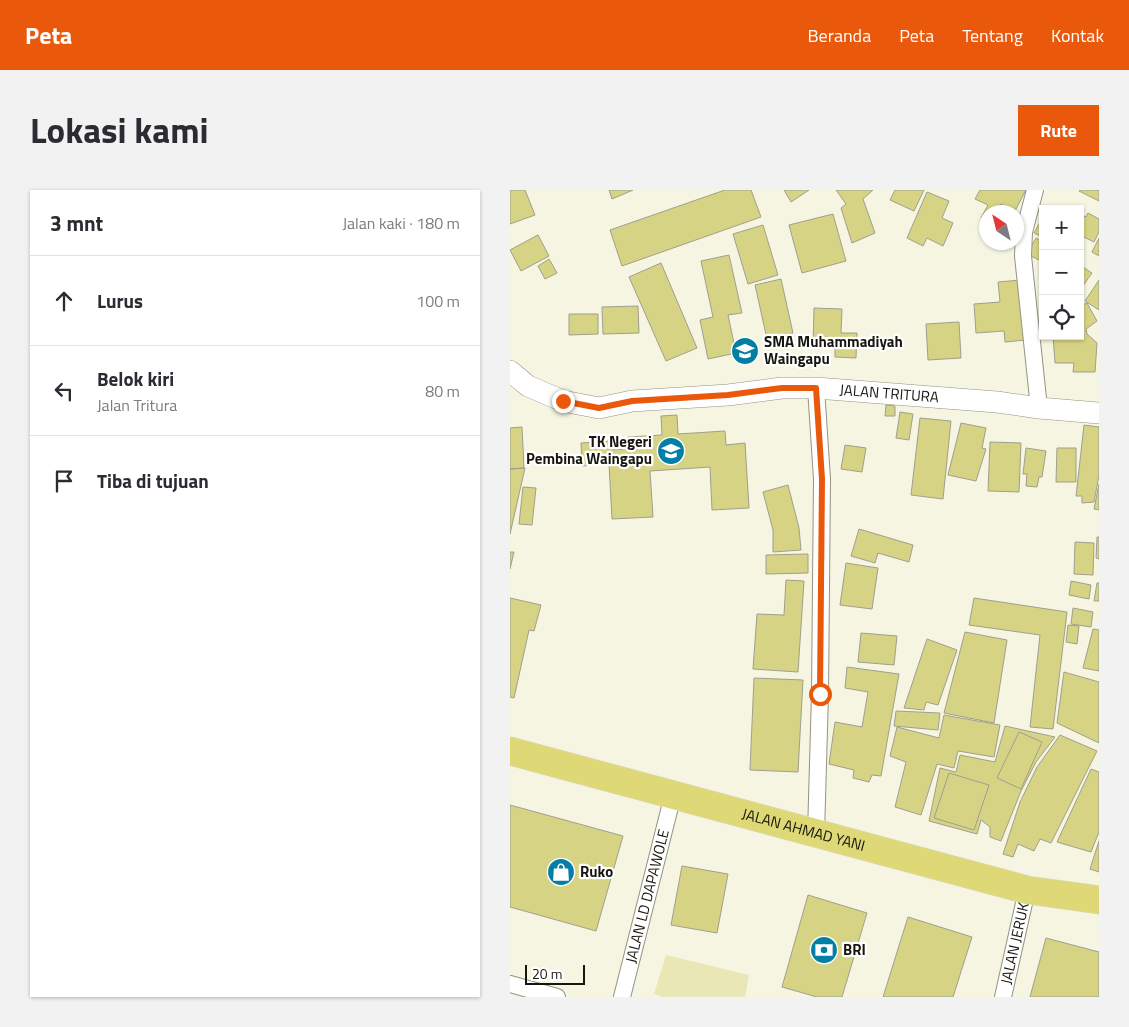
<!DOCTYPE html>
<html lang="id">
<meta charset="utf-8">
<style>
body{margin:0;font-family:"Titillium Web",sans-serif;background:#f2f2f3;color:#2b2b33}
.controls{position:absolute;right:15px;top:15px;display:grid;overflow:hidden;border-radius:0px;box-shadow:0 1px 4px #0004}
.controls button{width:45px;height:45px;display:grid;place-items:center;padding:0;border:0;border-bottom:1px solid #e1e1e2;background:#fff;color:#2b2b33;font:25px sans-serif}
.compass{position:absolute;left:469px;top:15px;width:45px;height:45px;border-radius:50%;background:#fff;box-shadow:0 1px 4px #0004;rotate:325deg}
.scale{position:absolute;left:15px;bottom:12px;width:60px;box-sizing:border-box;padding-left:5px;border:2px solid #16150f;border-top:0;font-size:14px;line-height:18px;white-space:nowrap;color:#16150f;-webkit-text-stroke:4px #fff;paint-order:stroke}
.stop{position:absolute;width:15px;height:15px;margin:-11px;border:4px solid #ea580c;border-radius:50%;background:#fff}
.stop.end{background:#ea580c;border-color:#fff;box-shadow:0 1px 5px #0008}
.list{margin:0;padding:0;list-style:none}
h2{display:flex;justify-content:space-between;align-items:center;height:65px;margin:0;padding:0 20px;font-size:21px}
h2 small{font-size:16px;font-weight:400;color:#7c7c81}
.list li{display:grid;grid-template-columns:32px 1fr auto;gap:15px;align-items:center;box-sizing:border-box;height:90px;padding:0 20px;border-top:1px solid #e1e1e2}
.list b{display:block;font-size:19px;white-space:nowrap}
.list p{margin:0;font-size:16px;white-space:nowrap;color:#7c7c81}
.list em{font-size:16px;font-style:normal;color:#7c7c81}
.icon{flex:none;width:28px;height:28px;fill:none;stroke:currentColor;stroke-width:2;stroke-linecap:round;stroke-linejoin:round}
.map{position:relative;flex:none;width:589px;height:807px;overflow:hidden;border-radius:0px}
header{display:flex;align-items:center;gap:30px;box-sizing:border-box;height:70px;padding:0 25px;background:#ea580c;color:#fff}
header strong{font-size:24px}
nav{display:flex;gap:28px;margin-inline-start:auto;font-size:18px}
.intro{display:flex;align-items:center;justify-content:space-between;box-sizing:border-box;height:120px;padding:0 30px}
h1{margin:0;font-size:35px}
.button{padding:12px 22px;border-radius:0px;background:#ea580c;color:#fff;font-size:18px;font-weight:700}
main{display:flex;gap:30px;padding:0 30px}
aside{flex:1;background:#fff;border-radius:0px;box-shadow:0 1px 4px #0004}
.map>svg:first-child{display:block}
.green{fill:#e9e7b6}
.building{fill:#d7d385;stroke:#9f9f8e}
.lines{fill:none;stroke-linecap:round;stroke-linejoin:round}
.minor-casing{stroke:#939382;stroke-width:18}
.tertiary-casing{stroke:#939382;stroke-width:22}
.trunk-casing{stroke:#dadad9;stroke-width:29}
.minor{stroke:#fff;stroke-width:16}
.tertiary{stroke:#fff;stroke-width:21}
.trunk{stroke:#dfd876;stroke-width:28}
.route{stroke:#ea580c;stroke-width:6}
.labels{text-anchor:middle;stroke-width:4.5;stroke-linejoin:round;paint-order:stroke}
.poi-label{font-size:15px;font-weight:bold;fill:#16150f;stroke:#fff;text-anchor:start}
.street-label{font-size:15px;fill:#16150f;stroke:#fff}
</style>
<header>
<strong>Peta</strong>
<nav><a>Beranda</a><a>Peta</a><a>Tentang</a><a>Kontak</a></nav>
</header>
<div class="intro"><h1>Lokasi kami</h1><a class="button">Rute</a></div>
<main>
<aside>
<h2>3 mnt<small>Jalan kaki · 180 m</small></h2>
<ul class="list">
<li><svg class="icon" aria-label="ahead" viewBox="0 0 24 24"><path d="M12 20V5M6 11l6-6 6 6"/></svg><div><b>Lurus</b></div><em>100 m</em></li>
<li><svg class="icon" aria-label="left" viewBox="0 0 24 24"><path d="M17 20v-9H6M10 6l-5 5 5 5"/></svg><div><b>Belok kiri</b><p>Jalan Tritura</p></div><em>80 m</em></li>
<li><svg class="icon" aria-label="arrive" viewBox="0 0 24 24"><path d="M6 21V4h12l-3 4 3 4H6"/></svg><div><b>Tiba di tujuan</b></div></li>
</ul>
</aside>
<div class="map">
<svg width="589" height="807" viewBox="0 0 589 807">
<rect width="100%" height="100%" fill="#f5f5e2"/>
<!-- green -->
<path class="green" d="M156,765L239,785L235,807H153L144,804Z"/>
<!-- building -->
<path class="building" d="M0,0H15L25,25L0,34Z
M99,0H123L102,9Z
M215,0H241L251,27L112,76L100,40Z
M274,0H299L281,12Z
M326,0H363L353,9L365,43L342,53L331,18L336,14Z
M385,0H414L404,21L380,10Z
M470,0H516L505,21L491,14L488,19L495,22H477V30L471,28L478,15L465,9Z
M570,0H589V11L569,1Z
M417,2L439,11L432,28L443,33L433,56L417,48L413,56L397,48Z
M578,23L589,29V42L584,52L570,45V24L576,27Z
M323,24L336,71L292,83L279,35Z
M530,32L533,33V47L524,43Z
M253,35L268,85L238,94L223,44Z
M28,45L39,66L11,81L0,60Z
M526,48L533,52V72L517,64Z
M589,48V66L582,62Z
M479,52H492L489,58Z
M219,65L232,123L218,125L226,163L198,169L190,130L203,127L191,71Z
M39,69L47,83L35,89L28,76Z
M151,73L187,158L156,171L119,87Z
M570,75L582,83L570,100Z
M271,89L283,143L257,149L245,95Z
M511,90L516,150L495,152L494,141L466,143L464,114L490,112L488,92Z
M589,90V120L575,111Z
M577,113L587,131L576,139L577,144L587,153L585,182H563L564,173H545L543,146H570V116Z
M128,116L129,143L93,144L92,117Z
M304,118L332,119L331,143H347L346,168L325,167V157L303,156Z
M59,124H88V144L59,145Z
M449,132L451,168L418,170L416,134Z
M376,215L385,216V226H375Z
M390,222L403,224L399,250L386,248Z
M167,225L168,244L215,241L216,255L235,253L239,318L202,320L200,277L140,281L143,327L102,329L99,274L72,276L71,253L100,251V260L119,259L118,247L152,245L151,226Z
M410,228L441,231L433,309L401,305Z
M451,233L476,238L472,258L476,259L466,291L438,285Z
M574,235L589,237V285L584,312L572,313V306H566Z
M12,237L14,278L0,279V238Z
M480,252L511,253L509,302L478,301Z
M335,255L356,258L352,282L331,279Z
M516,258L536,261L532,287H529L527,297L516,296L517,284H513Z
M547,258H566V292H546Z
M15,278L0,344V279Z
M589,294V320L584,319Z
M278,295L289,338L291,360L263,362V340L253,302Z
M13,297L26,298L22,335L9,334Z
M349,339L403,355L399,372L368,363L365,373L341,366Z
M587,347H589V369L586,368Z
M565,352L584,353L583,385L564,384Z
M0,362H4L0,379Z
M298,364V383L256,384V365Z
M336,373L368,378L362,419L330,415Z
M276,390L294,391L288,482L243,479L247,424L274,425Z
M561,391L581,395L579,409L559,405Z
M587,393H589V411H584Z
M0,408L31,415L24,441L19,440L4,508L0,507Z
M464,408L557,422L543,539L520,537L530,445L459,435Z
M563,418L583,422L581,437L561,434Z
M558,435L569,436L567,454L556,452Z
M583,439L589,440V481L573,478Z
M455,442L497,450L484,533L434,523Z
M351,443L387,446L384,475L348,472Z
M417,449L447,460L428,515L416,512L414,520L394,518Z
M337,477L389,484L371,586L362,585L359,592L343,588L344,580L319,574L325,532L352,537L358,502L335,498Z
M554,482L589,492V553L547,533Z
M244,488L293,490L288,582L240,580Z
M386,521L430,523L428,540L384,536Z
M434,525L490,535L484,567L448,561L444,578L427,574L411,625L385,617L396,572L380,566L387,537L429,548Z
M495,536L545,547L526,572L511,601L491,651L480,647V637L471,630L467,644L419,631L430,578L446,582L450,565L485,572Z
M509,542L532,552L511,599L487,588Z
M550,545L587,561L541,653L530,649L524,661L508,654L503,667L493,664L510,612L527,577Z
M581,579L589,582V642L581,662L547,652Z
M439,583L479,595L464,640L424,628Z
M0,615L113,646L86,741L0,717Z
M589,651V682L580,679Z
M172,676L218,684L207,743L161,735Z
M298,705L357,723L332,807H307L272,797Z
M398,727L462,747L443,807H373Z
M536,748L589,762V807H520Z"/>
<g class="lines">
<!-- minor casing -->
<g class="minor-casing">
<g id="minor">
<path d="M525,0L514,42L513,66L529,218"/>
<path d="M306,644L310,504L312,289L306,198"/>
<path d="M0,794L47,807"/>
<path id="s1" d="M112,807L163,605"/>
<path id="s2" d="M493,807L517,700"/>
</g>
</g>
<!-- tertiary casing -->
<g class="tertiary-casing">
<g id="tertiary">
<path id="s3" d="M0,181L18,196L53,211L89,218L122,211L218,205L272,198H306L487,212L529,218L589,223"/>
</g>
</g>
<!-- trunk casing -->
<g class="trunk-casing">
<g id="trunk">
<path id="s4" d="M0,561L517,700L589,710"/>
</g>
</g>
<!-- minor -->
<use href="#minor" class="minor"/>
<!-- tertiary -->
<use href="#tertiary" class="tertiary"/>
<!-- trunk -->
<use href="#trunk" class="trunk"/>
</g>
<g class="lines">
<!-- route -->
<path class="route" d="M53,211L89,218L122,211L218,205L272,198H306L312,289L310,504"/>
</g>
<!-- icons -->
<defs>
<g id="school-disc" transform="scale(1.4375)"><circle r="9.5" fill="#037fa5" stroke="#fff"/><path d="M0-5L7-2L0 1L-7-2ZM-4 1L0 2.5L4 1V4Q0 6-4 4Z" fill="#fff"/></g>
<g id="shop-disc" transform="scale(1.4375)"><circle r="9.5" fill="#037fa5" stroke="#fff"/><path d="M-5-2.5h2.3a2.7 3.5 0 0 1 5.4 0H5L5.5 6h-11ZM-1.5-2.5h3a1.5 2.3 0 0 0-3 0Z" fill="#fff"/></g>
<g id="bank-disc" transform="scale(1.4375)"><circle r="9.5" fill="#037fa5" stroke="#fff"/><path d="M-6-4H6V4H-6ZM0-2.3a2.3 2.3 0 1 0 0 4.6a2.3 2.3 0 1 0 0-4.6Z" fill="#fff"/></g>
</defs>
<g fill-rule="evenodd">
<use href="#school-disc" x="235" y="161"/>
<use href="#school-disc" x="161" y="261"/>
<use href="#shop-disc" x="51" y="682"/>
<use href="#bank-disc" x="314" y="760"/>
</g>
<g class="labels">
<!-- poi labels -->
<g class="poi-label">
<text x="254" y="157">SMA Muhammadiyah<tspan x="254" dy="17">Waingapu</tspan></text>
<text x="142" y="257" text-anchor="end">TK Negeri<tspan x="142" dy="17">Pembina Waingapu</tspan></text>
<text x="70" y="687">Ruko</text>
<text x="333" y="765">BRI</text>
</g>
<!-- street labels -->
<g class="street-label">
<text dy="5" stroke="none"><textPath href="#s3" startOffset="390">JALAN TRITURA</textPath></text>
<text dy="5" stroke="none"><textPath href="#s4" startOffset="304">JALAN AHMAD YANI</textPath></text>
<text dy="5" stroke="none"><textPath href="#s1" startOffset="104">JALAN LD DAPAWOLE</textPath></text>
<text dy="5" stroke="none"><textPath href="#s2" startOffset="55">JALAN JERUK</textPath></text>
</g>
</g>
</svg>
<div class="controls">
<button>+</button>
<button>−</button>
<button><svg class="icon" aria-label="locate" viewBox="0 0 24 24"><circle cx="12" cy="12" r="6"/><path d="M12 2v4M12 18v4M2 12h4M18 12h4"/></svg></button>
</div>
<svg class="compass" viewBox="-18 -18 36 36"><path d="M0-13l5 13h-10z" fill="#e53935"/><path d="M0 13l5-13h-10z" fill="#7c7c81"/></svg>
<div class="scale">20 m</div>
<div class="stop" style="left:310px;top:504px"></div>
<div class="stop end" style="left:53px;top:211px"></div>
</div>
</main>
